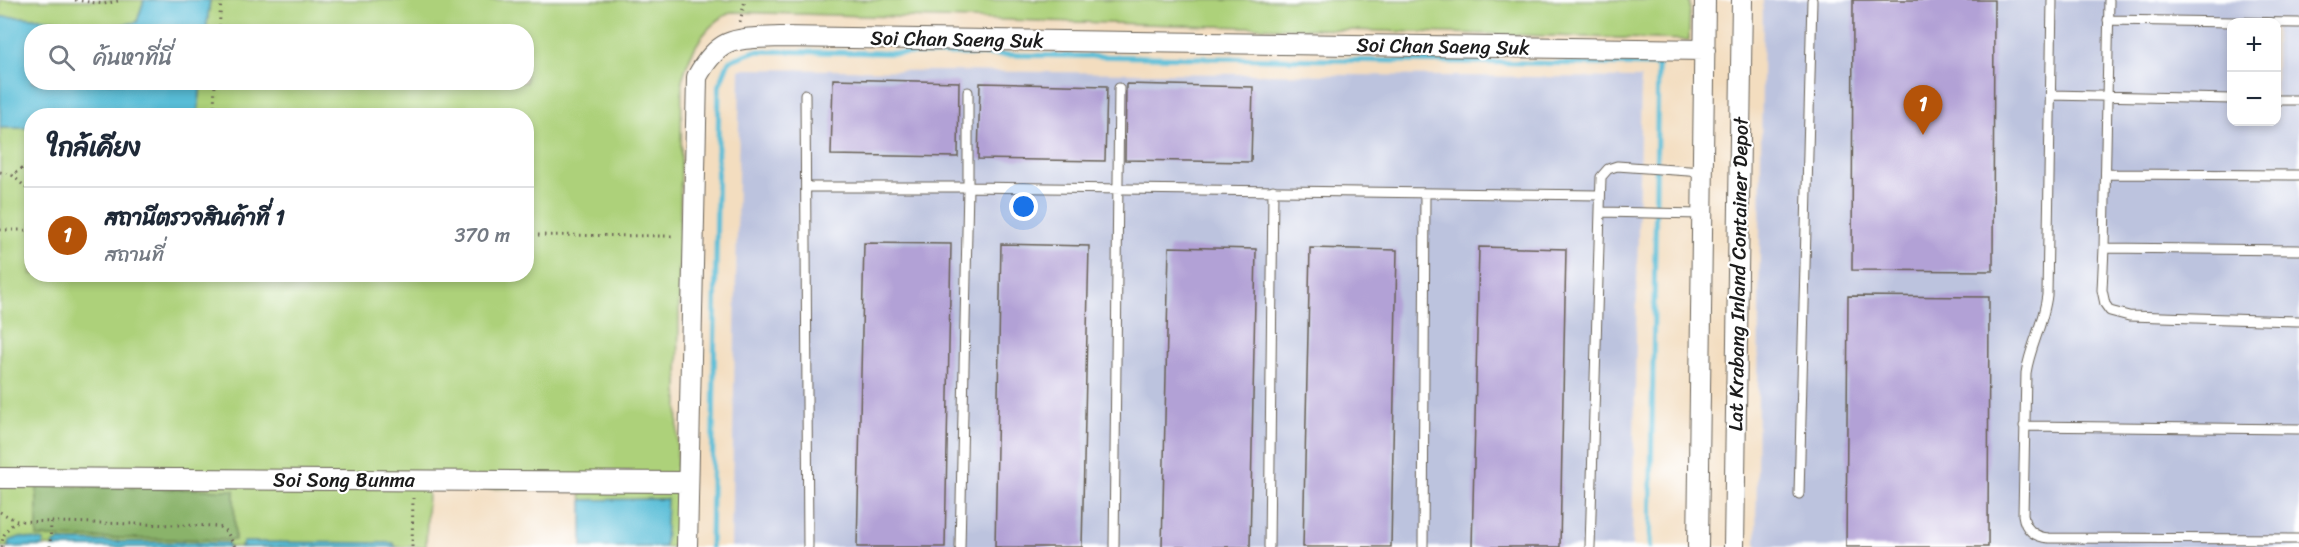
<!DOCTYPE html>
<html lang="th">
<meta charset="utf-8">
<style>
body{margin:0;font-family:Sriracha,"Playpen Sans Thai",sans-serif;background:#f2f2f3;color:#1f2937}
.controls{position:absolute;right:18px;top:18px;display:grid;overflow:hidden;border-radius:12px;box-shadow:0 3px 9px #0003}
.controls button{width:54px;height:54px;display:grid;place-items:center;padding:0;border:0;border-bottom:2px solid #e0e1e3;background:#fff;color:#1f2937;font:30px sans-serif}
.you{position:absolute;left:1024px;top:207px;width:21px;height:21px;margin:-15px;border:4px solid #fff;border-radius:50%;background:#1a73e8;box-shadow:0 0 0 9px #1a73e833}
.badge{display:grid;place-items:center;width:39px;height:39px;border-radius:50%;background:#b45309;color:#fff;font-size:20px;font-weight:700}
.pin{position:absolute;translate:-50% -50px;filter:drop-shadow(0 2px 3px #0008)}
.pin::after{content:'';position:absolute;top:32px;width:21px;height:18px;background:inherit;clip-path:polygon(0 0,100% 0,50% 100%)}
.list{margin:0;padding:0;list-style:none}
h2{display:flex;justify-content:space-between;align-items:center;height:78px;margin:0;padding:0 24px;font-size:26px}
h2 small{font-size:20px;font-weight:400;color:#747a83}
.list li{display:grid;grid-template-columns:39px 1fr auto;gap:18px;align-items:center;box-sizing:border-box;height:96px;padding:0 24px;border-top:2px solid #e0e1e3}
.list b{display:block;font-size:22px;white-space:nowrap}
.list p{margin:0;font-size:20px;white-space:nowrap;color:#747a83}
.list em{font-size:20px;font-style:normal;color:#747a83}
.icon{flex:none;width:33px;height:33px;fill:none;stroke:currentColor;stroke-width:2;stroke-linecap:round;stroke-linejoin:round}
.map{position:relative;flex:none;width:2299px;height:547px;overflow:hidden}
.search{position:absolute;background:#fff;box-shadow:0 3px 9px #0003;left:24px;top:24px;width:510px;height:66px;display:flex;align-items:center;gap:15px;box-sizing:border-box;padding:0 21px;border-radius:24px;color:#747a83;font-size:22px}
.panel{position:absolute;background:#fff;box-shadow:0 3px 9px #0003;left:24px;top:108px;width:510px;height:174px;border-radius:24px}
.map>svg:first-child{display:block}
.industrial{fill:#bcc3de;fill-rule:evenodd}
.green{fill:#add17a;stroke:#64764b;stroke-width:1.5}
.forest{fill:#8ab36a;stroke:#536843;stroke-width:1.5}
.water{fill:#59bdd7;stroke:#3a6c7a;stroke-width:1.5}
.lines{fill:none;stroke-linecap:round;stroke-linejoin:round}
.stream{stroke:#59bdd7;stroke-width:5}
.building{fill:#b2a1d6}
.service-casing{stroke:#676055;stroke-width:11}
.minor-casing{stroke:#676055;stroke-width:22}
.path{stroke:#676055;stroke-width:3;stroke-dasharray:1.5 4.5;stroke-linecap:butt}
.service{stroke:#fff;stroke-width:9}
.minor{stroke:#fff;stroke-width:20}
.labels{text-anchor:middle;stroke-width:4.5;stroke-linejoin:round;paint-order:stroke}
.street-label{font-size:20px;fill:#1c1c1c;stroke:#fff}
</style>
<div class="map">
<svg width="2299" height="547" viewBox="0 0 2299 547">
<rect width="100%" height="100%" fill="#fff"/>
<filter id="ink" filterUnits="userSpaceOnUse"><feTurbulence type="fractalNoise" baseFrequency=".0167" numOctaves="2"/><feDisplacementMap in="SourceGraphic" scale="12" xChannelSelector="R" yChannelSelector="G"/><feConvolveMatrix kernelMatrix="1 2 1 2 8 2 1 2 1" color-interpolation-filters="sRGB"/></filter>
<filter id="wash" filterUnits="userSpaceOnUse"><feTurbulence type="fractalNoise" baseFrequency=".008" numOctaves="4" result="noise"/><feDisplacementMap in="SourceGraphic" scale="24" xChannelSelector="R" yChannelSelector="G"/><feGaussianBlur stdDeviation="1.35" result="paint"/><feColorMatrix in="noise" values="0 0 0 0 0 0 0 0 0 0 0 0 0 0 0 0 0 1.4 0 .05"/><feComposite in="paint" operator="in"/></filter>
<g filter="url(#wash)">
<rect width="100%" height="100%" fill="#f3ddbf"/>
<!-- industrial -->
<path class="industrial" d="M1763,0H2299V547H1756ZM2232,22H2276V122H2232Z
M740,69L1641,78L1632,547H731Z"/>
<!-- green -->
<path class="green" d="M0,0H144L137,22C93,33 45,14 0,17Z
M210,0H1690L1689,40L732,12C704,24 690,52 682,80L677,470L680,493L679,547H665L666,499L582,500L580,488L428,489L426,547H396L393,543L229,547L228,543L58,541L54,544V547L9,541L8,547H0V128H31L32,274H526V116L193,115L198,113L201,83L526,82V32L206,31Z"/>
<!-- forest -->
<path class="forest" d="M37,486L234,490L235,540L37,537Z"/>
<!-- water -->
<path class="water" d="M144,0H210L206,31L32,32V82L201,83L198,113L193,116H32L31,128H0V17C44,14 95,33 137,22Z
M667,499L665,547H582V500Z
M20,537L44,541L43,546L8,547L9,541Z
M58,541L228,543L229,547H54L53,544Z
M244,542L393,543L396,547H241Z"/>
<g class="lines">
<!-- stream -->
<path class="stream" d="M711,547L719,86L729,61L755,51L1658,65L1650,547"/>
</g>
<g id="blocks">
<!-- building -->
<path class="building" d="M1853,0H1994L1993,271L1852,270Z
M833,79L959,82L958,157L831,155Z
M980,83L1107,86L1105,161L978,159Z
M1126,84L1253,87L1251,162L1125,160Z
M864,243L951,244L945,547H857Z
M1001,244L1089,246L1082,547H995Z
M1169,247L1256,249L1250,547H1162Z
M1479,247L1566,249L1560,547H1472Z
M1310,248L1397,250L1391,547H1303Z
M1848,296L1989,297L1988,547H1846Z"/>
</g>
</g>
<g filter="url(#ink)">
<use href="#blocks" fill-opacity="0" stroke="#676055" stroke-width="1.5"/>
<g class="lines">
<!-- service casing -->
<g class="service-casing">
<path id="service" d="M2052,0L2047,295C2044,323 2030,346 2026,373L2023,515C2025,530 2035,537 2049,538L2299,539
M2109,0L2104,248L2102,290L2105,304L2110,311L2129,316L2299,321
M2108,20L2299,23
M805,94L808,547
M2051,95L2232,99
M2276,100H2299
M2106,174L2299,175
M808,187H968L1600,195
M1600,212L1702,214
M2104,248L2299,250
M2024,426L2299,429
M1799,494L1812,0
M960,547L968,187V92
M1114,547L1119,88
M1269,547L1273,190
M1423,547L1425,193
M1590,547L1601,177L1608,169L1617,166L1703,172"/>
</g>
<!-- minor casing -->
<g class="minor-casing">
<path id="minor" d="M0,478L688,482
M687,547L697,77C720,35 737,39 780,37L1705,50
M1698,547L1705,0
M1734,547L1742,0"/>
</g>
<!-- path -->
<path class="path" d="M75,0L104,4L122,0
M740,22L745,0
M219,32L221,0
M209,116L214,110L215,82
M32,162L12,175L32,193
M0,172L12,175
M0,230H32
M526,235L675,236
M0,512L17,521
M2,547C2,534 7,527 18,521L218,526L227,532L235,547
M50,547L51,522
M412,547L413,498"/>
<!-- service -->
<use href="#service" class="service"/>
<!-- minor -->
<use href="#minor" class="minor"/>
</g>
</g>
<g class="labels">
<!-- street labels -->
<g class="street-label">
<text transform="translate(957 39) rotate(1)" y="7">Soi Chan Saeng Suk</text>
<text transform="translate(1443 46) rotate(1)" y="7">Soi Chan Saeng Suk</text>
<text transform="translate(1738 274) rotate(-89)" y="7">Lat Krabang Inland Container Depot</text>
<text x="344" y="487">Soi Song Bunma</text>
</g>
</g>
</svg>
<div class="controls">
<button>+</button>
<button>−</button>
</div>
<div class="you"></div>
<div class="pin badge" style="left:1923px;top:135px">1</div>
<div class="search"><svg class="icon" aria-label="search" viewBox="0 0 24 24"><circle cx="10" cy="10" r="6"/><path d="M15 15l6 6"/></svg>ค้นหาที่นี่</div>
<section class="panel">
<h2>ใกล้เคียง<small></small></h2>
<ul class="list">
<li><span class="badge">1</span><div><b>สถานีตรวจสินค้าที่ 1</b><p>สถานที่</p></div><em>370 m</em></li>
</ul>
</section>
</div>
